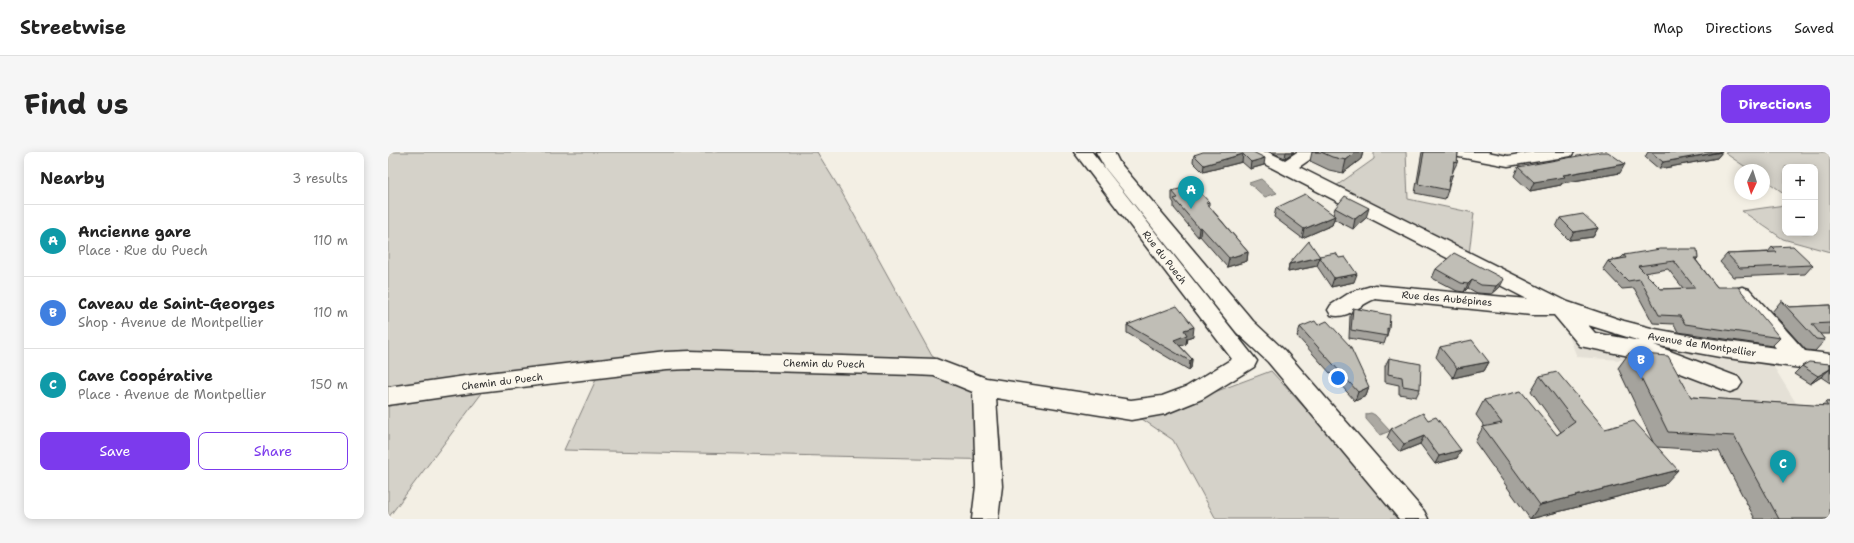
<!DOCTYPE html>
<meta charset="utf-8">
<style>
body{margin:0;font-family:"Shantell Sans",sans-serif;background:#f6f6f6;color:#222}
.controls{position:absolute;right:12px;top:12px;display:grid;overflow:hidden;border-radius:8px;box-shadow:0 2px 10px #0003}
.controls button{width:36px;height:36px;display:grid;place-items:center;padding:0;border:0;border-bottom:1px solid #e0e0e0;background:#fff;color:#222;font:20px sans-serif}
.compass{position:absolute;left:1346px;top:12px;width:36px;height:36px;border-radius:50%;background:#fff;box-shadow:0 2px 10px #0003;rotate:184deg}
.you{position:absolute;left:950px;top:226px;width:14px;height:14px;margin:-10px;border:3px solid #fff;border-radius:50%;background:#1a73e8;box-shadow:0 0 0 6px #1a73e833}
.badge{display:grid;place-items:center;width:26px;height:26px;border-radius:50%;background:#7c3aed;color:#fff;font-size:13px;font-weight:700}
.pin{position:absolute;translate:-50% -33px;filter:drop-shadow(0 1px 2px #0008)}
.pin::after{content:'';position:absolute;top:21px;width:14px;height:12px;background:inherit;clip-path:polygon(0 0,100% 0,50% 100%)}
.list{margin:0;padding:0;list-style:none}
h2{display:flex;justify-content:space-between;align-items:center;height:52px;margin:0;padding:0 16px;font-size:17px}
h2 small{font-size:13px;font-weight:400;color:#767676}
.list li{display:grid;grid-template-columns:26px 1fr auto;gap:12px;align-items:center;box-sizing:border-box;height:72px;padding:0 16px;border-top:1px solid #e0e0e0}
.list b{display:block;font-size:15px;white-space:nowrap}
.list p{margin:0;font-size:13px;white-space:nowrap;color:#767676}
.list em{font-size:13px;font-style:normal;color:#767676}
.actions{display:flex;gap:8px;padding:12px 16px}
.actions a{flex:1;padding:9px 0;border:1px solid #7c3aed;border-radius:8px;text-align:center;font-size:14px;color:#7c3aed}
.actions .main{background:#7c3aed;color:#fff}
.map{position:relative;flex:none;width:1442px;height:367px;overflow:hidden;border-radius:8px}
header{display:flex;align-items:center;gap:24px;box-sizing:border-box;height:56px;padding:0 20px;background:#fff;border-bottom:1px solid #e0e0e0}
header strong{font-size:19px}
nav{display:flex;gap:22px;margin-inline-start:auto;font-size:14px}
.intro{display:flex;align-items:center;justify-content:space-between;box-sizing:border-box;height:96px;padding:0 24px}
h1{margin:0;font-size:28px}
.button{padding:10px 18px;border-radius:8px;background:#7c3aed;color:#fff;font-size:14px;font-weight:700}
main{display:flex;gap:24px;padding:0 24px}
aside{flex:1;background:#fff;border-radius:8px;box-shadow:0 2px 10px #0003}
.map>svg:first-child{display:block}
.built{fill:#e4e0d6}
.green{fill:#d5d2c9;stroke:#807e7a}
.water{fill:#aca9a2;stroke:#787772}
.lines{fill:none;stroke-linecap:round;stroke-linejoin:round}
.minor-casing{stroke:#2b2b2b;stroke-width:3}
.minor{fill:#fbf7ec;fill-rule:evenodd}
.wall{fill:#a5a39d;stroke:#2b2b2b;fill-rule:evenodd}
.shaded-wall{fill:#86857f;stroke:#2b2b2b}
.building{fill:#c0beb6;stroke:#2b2b2b;fill-rule:evenodd}
.labels{text-anchor:middle;stroke-width:3;stroke-linejoin:round;paint-order:stroke}
.street-label{font-size:10px;fill:#2b2b2b;stroke:#fbf7ec}
</style>
<header>
<strong>Streetwise</strong>
<nav><a>Map</a><a>Directions</a><a>Saved</a></nav>
</header>
<div class="intro"><h1>Find us</h1><a class="button">Directions</a></div>
<main>
<aside>
<h2>Nearby<small>3 results</small></h2>
<ul class="list">
<li><span class="badge" style="background:#0f9aa8">A</span><div><b>Ancienne gare</b><p>Place · Rue du Puech</p></div><em>110 m</em></li>
<li><span class="badge" style="background:#3f7fe0">B</span><div><b>Caveau de Saint-Georges</b><p>Shop · Avenue de Montpellier</p></div><em>110 m</em></li>
<li><span class="badge" style="background:#0f9aa8">C</span><div><b>Cave Coopérative</b><p>Place · Avenue de Montpellier</p></div><em>150 m</em></li>
</ul>
<div class="actions"><a class="main">Save</a><a>Share</a></div>
</aside>
<div class="map">
<svg width="1442" height="367" viewBox="0 0 1442 367">
<rect width="100%" height="100%" fill="#f3efe4"/>
<filter id="ink" filterUnits="userSpaceOnUse"><feTurbulence type="fractalNoise" baseFrequency=".025" numOctaves="2"/><feDisplacementMap in="SourceGraphic" scale="8" xChannelSelector="R" yChannelSelector="G"/><feConvolveMatrix kernelMatrix="1 2 1 2 8 2 1 2 1" color-interpolation-filters="sRGB"/></filter>
<g filter="url(#ink)">
<!-- built -->
<path class="built" d="M1175,169L1257,190L1379,209L1386,215L1414,261L1301,251L1275,211L1189,205Z"/>
<!-- green -->
<path class="green" d="M0,0H429L453,39L544,204L608,245L614,308L176,298L216,210L106,225L0,366Z
M986,0H1018L1020,47L1086,61L1081,102L948,34L986,7Z
M1341,0H1442V100L1395,87L1354,59L1397,53V81H1427V15H1397V42L1376,27V18H1362L1337,1Z
M883,219L925,265L1011,367H828L785,288L754,267Z"/>
<!-- water -->
<path class="water" d="M873,27L889,41L877,45L861,31Z
M983,261L987,263L1002,279L992,283L978,267V262Z"/>
<g class="lines">
<!-- minor casing -->
<g class="minor-casing">
<path id="minor" d="M686,0H704L869,209L866,215L814,247L777,262L743,268L608,246L614,334L610,367H584L588,334L585,240L546,224L527,223L302,217L278,218L91,240L0,253V235L91,222L278,200L302,199L548,207L598,226L743,248L774,244L798,235L844,207Z
M708,0H726L731,10L865,169L896,198L1036,359L1040,367H1011L880,210L849,181L717,16Z
M858,0H880L897,8L909,0H930L927,4L911,15L1180,150L1236,169L1267,177L1310,185L1388,196L1344,142L1347,137L1354,135L1361,137L1417,199L1442,202V220L1332,205L1266,193L1350,225L1354,231L1350,237L1342,240L1256,207L1192,194L1166,163H1144L987,147C972,152 960,168 943,163L940,158L943,153L963,140L987,133L1139,147L861,4ZM1200,173L1252,189L1207,181Z
M1062,0H1099L1120,4L1144,0H1186L1183,4L1177,5L1120,14L1071,5L1065,4Z"/>
</g>
<!-- minor -->
<use href="#minor" class="minor"/>
</g>
<!-- wall -->
<path class="wall" d="M865,0L876,13L862,17L854,10L815,20L805,10L806,3Z
M883,0H906L897,6Z
M924,0H975L973,7L955,21L941,18L922,9Z
M1034,0H1070L1069,11L1065,19L1064,24L1061,33L1060,38L1057,47L1027,41Z
M1260,0H1334L1329,6L1271,17L1257,5Z
M1130,15L1232,21L1174,31L1173,33L1142,39L1126,24Z
M784,39L808,40L821,50V54L860,100L859,109L839,115L812,84L810,85L786,56V51L784,48Z
M888,56L945,63L947,56L978,66L965,77L946,67L944,73L914,86L886,65Z
M1172,66L1210,76L1205,85L1181,88L1168,75Z
M1384,95L1425,113L1417,122L1345,125L1332,110L1339,102L1380,100Z
M1236,103L1310,106L1308,108L1329,135L1392,186L1384,194L1290,180L1286,172L1265,171L1246,136L1234,137L1215,117L1220,109L1233,106ZM1280,117L1295,136L1273,137L1256,121Z
M931,104L966,130L943,135L929,114L900,120L901,112Z
M1048,117L1112,135L1104,142L1089,141L1080,136L1076,140L1069,139L1044,126Z
M1393,149L1401,155L1442,153V182H1432L1437,188L1427,199L1418,198L1384,160Z
M965,156L1001,177L996,192L961,186L962,164Z
M739,173L805,184L799,186L798,192L792,194L804,207L803,216L801,218L739,181Z
M912,175L981,235L978,244L967,249L909,184Z
M1052,195L1101,210L1096,219L1065,226L1048,205Z
M1241,201L1303,245L1433,254L1437,250H1442V367H1367L1331,299L1269,295L1276,333L1142,367L1087,290L1095,275H1097L1088,263L1096,248L1169,283L1173,280L1143,239L1152,224L1217,277L1265,290L1230,216Z
M1001,206L1032,237L1028,245L1011,242V233L997,230V214Z
M1442,212V231L1433,225L1422,232L1406,222L1414,214Z
M1040,268L1073,298L1069,306L1047,312L1032,292L1012,300L999,286L1003,277Z"/>
<!-- shaded-wall -->
<path class="shaded-wall" d="M898,0H906L897,6Z
M968,0H975L973,7L955,21L958,8Z
M1334,0L1329,6L1271,17L1275,10Z
M855,2L854,10L815,20L816,13Z
M877,6L876,13L862,17L863,10Z
M1237,12L1232,21L1174,31L1173,33L1142,39L1146,30L1175,23Z
M981,56L978,66L965,77L967,67Z
M947,64L944,73L914,86L916,77Z
M813,75L812,84L810,85L811,76Z
M1210,76L1205,85L1181,88L1186,80Z
M860,100L859,109L839,115L841,106Z
M932,105L929,114L900,120L901,112Z
M969,122L966,130L943,135L946,126Z
M1116,127L1112,135L1104,142L1108,134Z
M1084,128L1080,136L1076,140L1080,132Z
M806,175L805,184L799,186L798,192L786,196V188L796,178Z
M804,207L803,216L801,218L802,209Z
M1101,210L1096,219L1065,226L1069,216Z
M1442,217L1433,225L1422,232L1430,224Z
M981,235L978,244L967,249L970,240Z
M1036,284L1032,292L1012,300L1016,292Z
M1073,298L1069,306L1047,312L1051,304Z
M1290,318L1276,333L1142,367L1152,353Z"/>
<!-- building -->
<path class="building" d="M815,0H865L877,6L863,10L855,2L816,13L806,3Z
M933,0H968L958,8L944,5Z
M1036,0H1070L1069,11L1066,10L1064,24L1062,23L1060,38L1030,32Z
M1212,0H1220L1237,12L1175,23L1177,25L1146,30L1130,15Z
M1263,0H1332L1275,10Z
M802,34L808,40L811,39L821,50L818,51L860,100L841,106L813,75L811,76L786,47L790,46L784,39Z
M917,42L947,64L916,77L888,56Z
M957,44L981,56L967,67L947,56Z
M1195,62L1210,76L1186,80L1172,66Z
M921,89L932,105L901,112Z
M1405,94L1425,113L1352,116L1339,102L1389,100L1384,95Z
M1272,97H1309L1310,106H1306L1329,135H1350L1392,186L1297,172L1292,164L1271,163L1252,127L1240,129L1220,109L1238,106L1236,103ZM1286,109L1307,136L1273,137L1250,114Z
M948,101L951,106L957,105L969,122L946,126L931,104Z
M1066,101L1116,127L1108,134L1093,133L1084,128L1080,132L1073,131L1048,117Z
M1393,149H1395L1401,155L1442,153V171L1424,172L1437,188L1428,187Z
M789,154L806,175L796,178L799,183L786,188L804,207L802,209L739,173Z
M965,156L1002,163L1001,177L999,176V184L963,178Z
M927,169L930,173L939,169L962,194L981,235L970,240L912,175Z
M1084,188L1101,210L1069,216L1052,195Z
M1241,201L1280,204L1303,245L1440,254L1437,250H1442V367H1391L1346,284L1280,280Z
M1001,206L1033,212L1032,237L1015,234L1014,225L1000,222Z
M1421,210L1442,212V217L1430,224L1414,214Z
M1169,220L1217,277L1246,269L1290,318L1152,353L1095,275L1114,271L1096,248L1133,239L1169,283L1187,270L1152,224Z
M1035,261L1040,268L1048,265L1073,298L1051,304L1036,284L1016,292L1003,277Z"/>
</g>
<g class="labels">
<!-- street labels -->
<g class="street-label">
<text transform="translate(777 105) rotate(52)" y="4">Rue du Puech</text>
<text transform="translate(1059 146) rotate(5)" y="4">Rue des Aubépines</text>
<text transform="translate(1314 192) rotate(9)" y="4">Avenue de Montpellier</text>
<text transform="translate(436 211) rotate(1)" y="4">Chemin du Puech</text>
<text transform="translate(114 229) rotate(-7)" y="4">Chemin du Puech</text>
</g>
</g>
</svg>
<div class="controls">
<button>+</button>
<button>−</button>
</div>
<svg class="compass" viewBox="-18 -18 36 36"><path d="M0-13l5 13h-10z" fill="#e53935"/><path d="M0 13l5-13h-10z" fill="#767676"/></svg>
<div class="you"></div>
<div class="pin badge" style="left:803px;top:57px;background:#0f9aa8">A</div>
<div class="pin badge" style="left:1253px;top:227px;background:#3f7fe0">B</div>
<div class="pin badge" style="left:1395px;top:331px;background:#0f9aa8">C</div>
</div>
</main>
